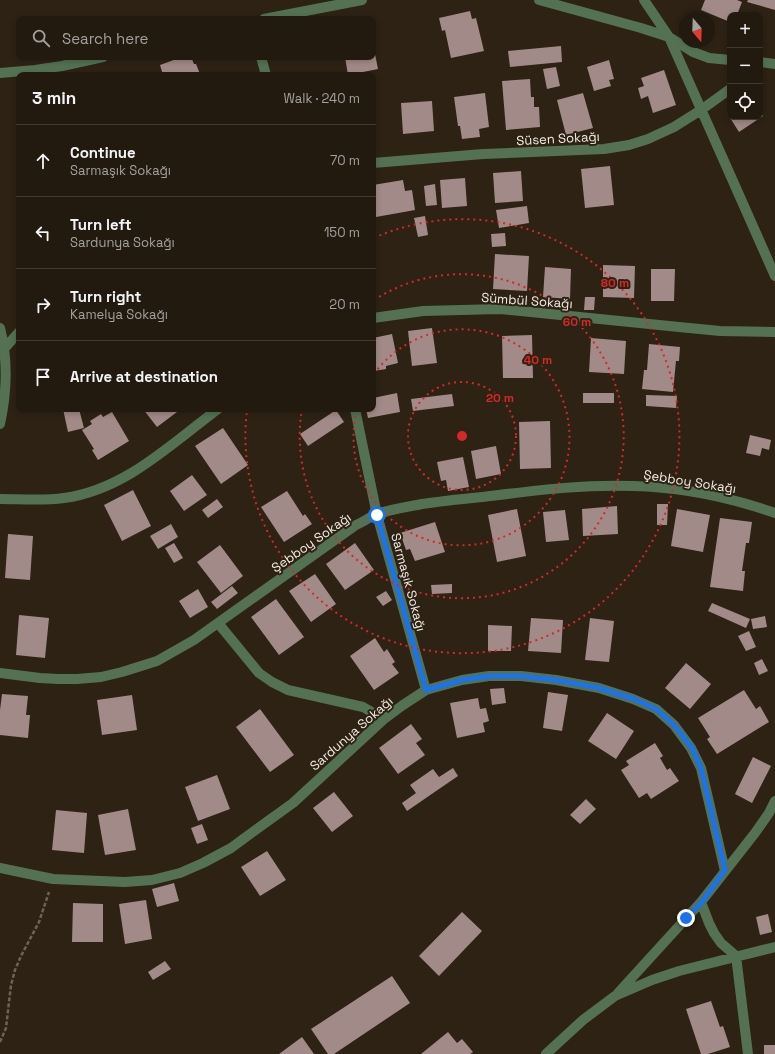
<!DOCTYPE html>
<meta charset="utf-8">
<style>
body{margin:0;font-family:"Space Grotesk",sans-serif;background:#2e271d;color:#f1f3f6}
.controls{position:absolute;right:12px;top:12px;display:grid;overflow:hidden;border-radius:8px;box-shadow:0 2px 6px #0003}
.controls button{width:36px;height:36px;display:grid;place-items:center;padding:0;border:0;border-bottom:1px solid #3f382f;background:#221a0f;color:#f1f3f6;font:20px sans-serif}
.compass{position:absolute;left:679px;top:12px;width:36px;height:36px;border-radius:50%;background:#221a0f;box-shadow:0 2px 6px #0003;rotate:161deg}
.stop{position:absolute;width:12px;height:12px;margin:-9px;border:3px solid #1a73e8;border-radius:50%;background:#fff}
.stop.end{background:#1a73e8;border-color:#fff;box-shadow:0 1px 4px #0008}
.list{margin:0;padding:0;list-style:none}
h2{display:flex;justify-content:space-between;align-items:center;height:52px;margin:0;padding:0 16px;font-size:17px}
h2 small{font-size:13px;font-weight:400;color:#a2a19e}
.list li{display:grid;grid-template-columns:26px 1fr auto;gap:12px;align-items:center;box-sizing:border-box;height:72px;padding:0 16px;border-top:1px solid #3f382f}
.list b{display:block;font-size:15px;white-space:nowrap}
.list p{margin:0;font-size:13px;white-space:nowrap;color:#a2a19e}
.list em{font-size:13px;font-style:normal;color:#a2a19e}
.icon{flex:none;width:22px;height:22px;fill:none;stroke:currentColor;stroke-width:2;stroke-linecap:round;stroke-linejoin:round}
.map{position:relative;flex:none;width:775px;height:1054px;overflow:hidden}
.search{position:absolute;background:#221a0f;box-shadow:0 2px 6px #0003;left:16px;top:16px;width:360px;height:44px;display:flex;align-items:center;gap:10px;box-sizing:border-box;padding:0 14px;border-radius:8px;color:#a2a19e;font-size:15px}
.panel{position:absolute;background:#221a0f;box-shadow:0 2px 6px #0003;left:16px;top:72px;width:360px;height:340px;border-radius:8px}
.map>svg:first-child{display:block}
.building{fill:#a28a88}
.lines{fill:none;stroke-linecap:round;stroke-linejoin:round}
.path{stroke:#6c6256;stroke-width:2.5;stroke-dasharray:4 2;stroke-linecap:butt}
.minor{stroke:#547253;stroke-width:10}
.route{stroke:#1a73e8;stroke-width:5}
.ring{fill:none;stroke:#d62828;stroke-width:2;stroke-dasharray:2 4}
.labels{text-anchor:middle;stroke-width:4;stroke-linejoin:round;paint-order:stroke}
.street-label{font-size:13px;fill:#f3ece3;stroke:#2d2214}
.centre{fill:#d62828;stroke:#2d2214;stroke-width:2}
.ring-label{font-size:12px;text-anchor:middle;font-weight:bold;fill:#d62828;stroke:#2d2214;stroke-width:4;stroke-linejoin:round;paint-order:stroke}
</style>
<div class="map">
<svg width="775" height="1054" viewBox="0 0 775 1054">
<rect width="100%" height="100%" fill="#2d2214"/>
<!-- building -->
<path class="building" d="M705,0H737L742,2L737,15H730V22L701,10Z
M748,0H775V10L747,2Z
M470,11L472,19L476,18L484,51L451,58L445,30L442,31L439,18Z
M561,46L562,62L510,67L508,51Z
M373,49H374L378,69L348,75L345,57H373Z
M182,57H191L194,64H196L200,74L163,75L160,65Z
M609,60L614,79L609,80L611,86L594,91L587,67Z
M556,67L560,86L547,89L543,69Z
M664,70L676,105L653,113L648,96L641,99L638,88L644,86L641,78Z
M530,79L531,97H534V107H539L540,127L506,130L502,81Z
M485,93L489,127L479,129L480,137L462,139L460,126H458L454,97Z
M583,93L593,128L566,135L557,100Z
M432,101L434,131L403,134L401,103Z
M730,111V117H760V112L763,116L739,132L727,113Z
M610,166L614,205L585,208L581,169Z
M521,171L523,201L495,203L493,173Z
M465,178L467,206L442,208L440,180Z
M403,180L405,191L412,190L415,210L376,217L373,199V185Z
M435,184L437,205L426,206L424,186Z
M527,206L529,223L499,228L496,210Z
M425,216L428,235L418,237L414,218Z
M505,233L506,246L492,247L491,234Z
M495,254L529,256L527,291L493,289Z
M603,265L635,266L634,298L603,297Z
M545,267L571,269L570,299L543,297Z
M651,269H675L674,301H651Z
M585,297H595L594,310H584Z
M432,328L437,363L412,366L408,331Z
M392,334L398,363L386,366V369L374,371L373,369V338Z
M532,335L533,378H503L502,336Z
M591,338L626,341L624,374L589,372Z
M649,344L680,347L679,361H676L673,392L642,389L644,370H647Z
M397,393L400,412L368,418L366,409H373V398Z
M583,393H614V403H583Z
M452,394L454,406L413,411L411,399Z
M646,395L677,396L676,408L646,406Z
M63,409H79L84,428L68,432Z
M143,409H175L177,412L157,427Z
M336,410L344,422L308,446L300,434Z
M112,412L129,441L98,460L92,450L94,449L82,430L92,424L90,421L101,414L103,417Z
M550,421L551,468L520,469L519,422Z
M223,428L248,465L221,484L195,446Z
M750,435L771,440L769,450L762,448L760,456L746,453Z
M496,446L501,474L476,479L471,451Z
M463,457L469,487L448,491L446,480L441,481L437,462Z
M192,475L207,495L184,511L170,491Z
M133,490L151,526L122,541L104,505Z
M287,491L303,516L305,514L312,524L284,542L261,507Z
M217,499L223,507L208,518L202,510Z
M657,504H668L667,525H657Z
M617,506L618,534L583,536L582,509Z
M517,509L526,556L497,562L488,515Z
M677,509L710,515L703,552L671,546Z
M565,510L569,540L546,542L543,512Z
M720,518L752,522L749,543H746L742,571H745L743,591L710,587Z
M435,522L445,552L415,561L410,549L406,550L400,533Z
M171,524L178,537L158,549L150,536Z
M8,534L33,536L30,580L5,578Z
M174,543L183,558L174,563L165,548Z
M355,543L374,570L345,590L326,564Z
M220,545L243,576L221,593L197,562Z
M315,574L336,604L311,622L289,591Z
M452,584V593L432,594L431,585Z
M232,586L238,593L217,609L211,602Z
M198,589L208,607L190,618L179,601Z
M386,591L392,600L383,606L376,597Z
M276,599L304,637L279,655L251,617Z
M712,603L750,619L746,628L708,611Z
M19,615L49,618L45,658L16,655Z
M765,616L767,627L753,629L751,619Z
M531,618L563,620L561,653L528,651Z
M590,618L614,621L609,662L585,660Z
M488,625L512,626L511,651H488Z
M749,631L756,647L746,651L738,636Z
M375,638L384,652L387,649L395,662L392,664L399,673L374,690L350,656Z
M762,659L768,671L759,675L754,663Z
M686,663L711,684L690,709L665,688Z
M504,688L506,703L492,705L490,689Z
M744,690L756,709L760,706L769,722L717,754L707,739L710,737L698,718Z
M548,692L568,695L562,731L543,728Z
M2,694L28,696L26,715H30L28,738L0,735V710Z
M132,695L137,730L102,735L97,700Z
M478,698L480,709L486,708L489,721L483,723L485,732L457,738L450,703Z
M260,709L294,755L270,772L236,727Z
M607,713L634,731L616,759L588,741Z
M411,724L422,739L416,743L425,755L398,774L379,748Z
M655,743L663,756L660,758L667,770L670,768L679,781L651,799L647,793L639,798L621,770L629,765L626,761Z
M753,757L771,766L752,803L735,794Z
M453,768L458,776L407,811L402,803L416,793L410,785L433,769L439,777Z
M217,775L230,809L198,821L185,787Z
M334,792L353,816L332,832L313,808Z
M586,799L596,809L580,824L570,815Z
M128,809L136,850L105,855L98,815Z
M56,810L87,813L84,853L52,850Z
M202,824L208,840L197,844L191,828Z
M267,851L286,880L260,896L241,867Z
M174,883L179,901L157,907L152,889Z
M146,900L152,939L125,944L119,904Z
M73,903L103,904V942H72Z
M462,912L482,931L439,976L419,956Z
M768,914L772,932L760,935L756,917Z
M165,961L171,969L153,980L148,972Z
M392,976L410,1003L334,1054H328L311,1029Z
M711,1001L720,1027L723,1026L730,1047L708,1054H701L686,1009Z
M448,1032L457,1043L462,1039L473,1052L470,1054H421Z
M302,1037L314,1054H279Z
M764,1045H775V1054H764Z"/>
<g class="lines">
<!-- path -->
<path class="path" d="M0,1042L6,1028L11,985L15,970L21,956L39,922L49,892"/>
<!-- minor -->
<path class="minor" d="M539,0L641,28L669,37L693,52L709,58L730,60
M644,0L669,37L775,276
M264,19L362,0
M261,57L266,75
M760,62L775,64
M0,73L35,70L62,66L103,57
M373,163L483,154L604,149L629,145L648,139L674,127L701,110L730,89
M373,318L423,311L500,309L679,327L720,331L775,332
M0,328C8,359 7,392 0,424
M4,349L19,332
M355,409L377,515L426,690
M0,499C21,499 43,501 64,498C125,490 171,444 218,409
M218,623L259,673L272,682L288,690L363,707L384,719
M0,673L40,678L58,679H77L101,677L122,672L157,661L194,640L356,525C363,522 370,517 377,514C391,509 407,507 422,504C442,501 462,499 482,497C532,491 582,484 633,486C681,487 729,497 775,513
M0,868L53,879L125,882L152,880L180,873L203,863L231,848L261,826L293,803L384,719L403,705L426,690L462,680L489,676H521L556,680L599,688L633,699L656,709L674,725L691,748L701,768L725,871
M701,902L709,923L714,933L721,943L736,956L748,1054
M618,993L701,902L755,833L769,813L775,801
M546,1054L583,1020L615,996L652,980L679,971L775,947"/>
</g>
<g class="lines">
<!-- route -->
<path class="route" d="M377,515L426,690L462,680L489,676H521L556,680L599,688L634,699L656,709L674,725L692,748L701,768L725,870L702,902L686,918"/>
</g>
<!-- distance rings -->
<g class="ring">
<circle cx="462" cy="436" r="54"/>
<path d="M374 374A108 108 0 1 1 357 410"/>
<path d="M374 300A162 162 0 1 1 302 409"/>
<path d="M374 238A217 217 0 1 1 247 410"/>
</g>
<g class="labels">
<!-- street labels -->
<g class="street-label">
<text transform="translate(558 138) rotate(-3)" y="5">Süsen Sokağı</text>
<text transform="translate(527 300) rotate(4)" y="5">Sümbül Sokağı</text>
<text transform="translate(690 481) rotate(9)" y="5">Şebboy Sokağı</text>
<text transform="translate(311 542) rotate(-35)" y="5">Şebboy Sokağı</text>
<text transform="translate(409 582) rotate(75)" y="5">Sarmaşık Sokağı</text>
<text transform="translate(351 733) rotate(-41)" y="5">Sardunya Sokağı</text>
</g>
</g>
<circle cx="462" cy="436" r="6" class="centre"/>
<g class="ring-label">
<text x="615" y="287">80 m</text>
<text x="577" y="326">60 m</text>
<text x="538" y="364">40 m</text>
<text x="500" y="402">20 m</text>
</g>
</svg>
<div class="controls">
<button>+</button>
<button>−</button>
<button><svg class="icon" aria-label="locate" viewBox="0 0 24 24"><circle cx="12" cy="12" r="6"/><path d="M12 2v4M12 18v4M2 12h4M18 12h4"/></svg></button>
</div>
<svg class="compass" viewBox="-18 -18 36 36"><path d="M0-13l5 13h-10z" fill="#e53935"/><path d="M0 13l5-13h-10z" fill="#a2a19e"/></svg>
<div class="stop" style="left:377px;top:515px"></div>
<div class="stop end" style="left:686px;top:918px"></div>
<div class="search"><svg class="icon" aria-label="search" viewBox="0 0 24 24"><circle cx="10" cy="10" r="6"/><path d="M15 15l6 6"/></svg>Search here</div>
<section class="panel">
<h2>3 min<small>Walk · 240 m</small></h2>
<ul class="list">
<li><svg class="icon" aria-label="ahead" viewBox="0 0 24 24"><path d="M12 20V5M6 11l6-6 6 6"/></svg><div><b>Continue</b><p>Sarmaşık Sokağı</p></div><em>70 m</em></li>
<li><svg class="icon" aria-label="left" viewBox="0 0 24 24"><path d="M17 20v-9H6M10 6l-5 5 5 5"/></svg><div><b>Turn left</b><p>Sardunya Sokağı</p></div><em>150 m</em></li>
<li><svg class="icon" aria-label="right" viewBox="0 0 24 24"><path d="M7 20v-9h11M14 6l5 5-5 5"/></svg><div><b>Turn right</b><p>Kamelya Sokağı</p></div><em>20 m</em></li>
<li><svg class="icon" aria-label="arrive" viewBox="0 0 24 24"><path d="M6 21V4h12l-3 4 3 4H6"/></svg><div><b>Arrive at destination</b></div></li>
</ul>
</section>
</div>
